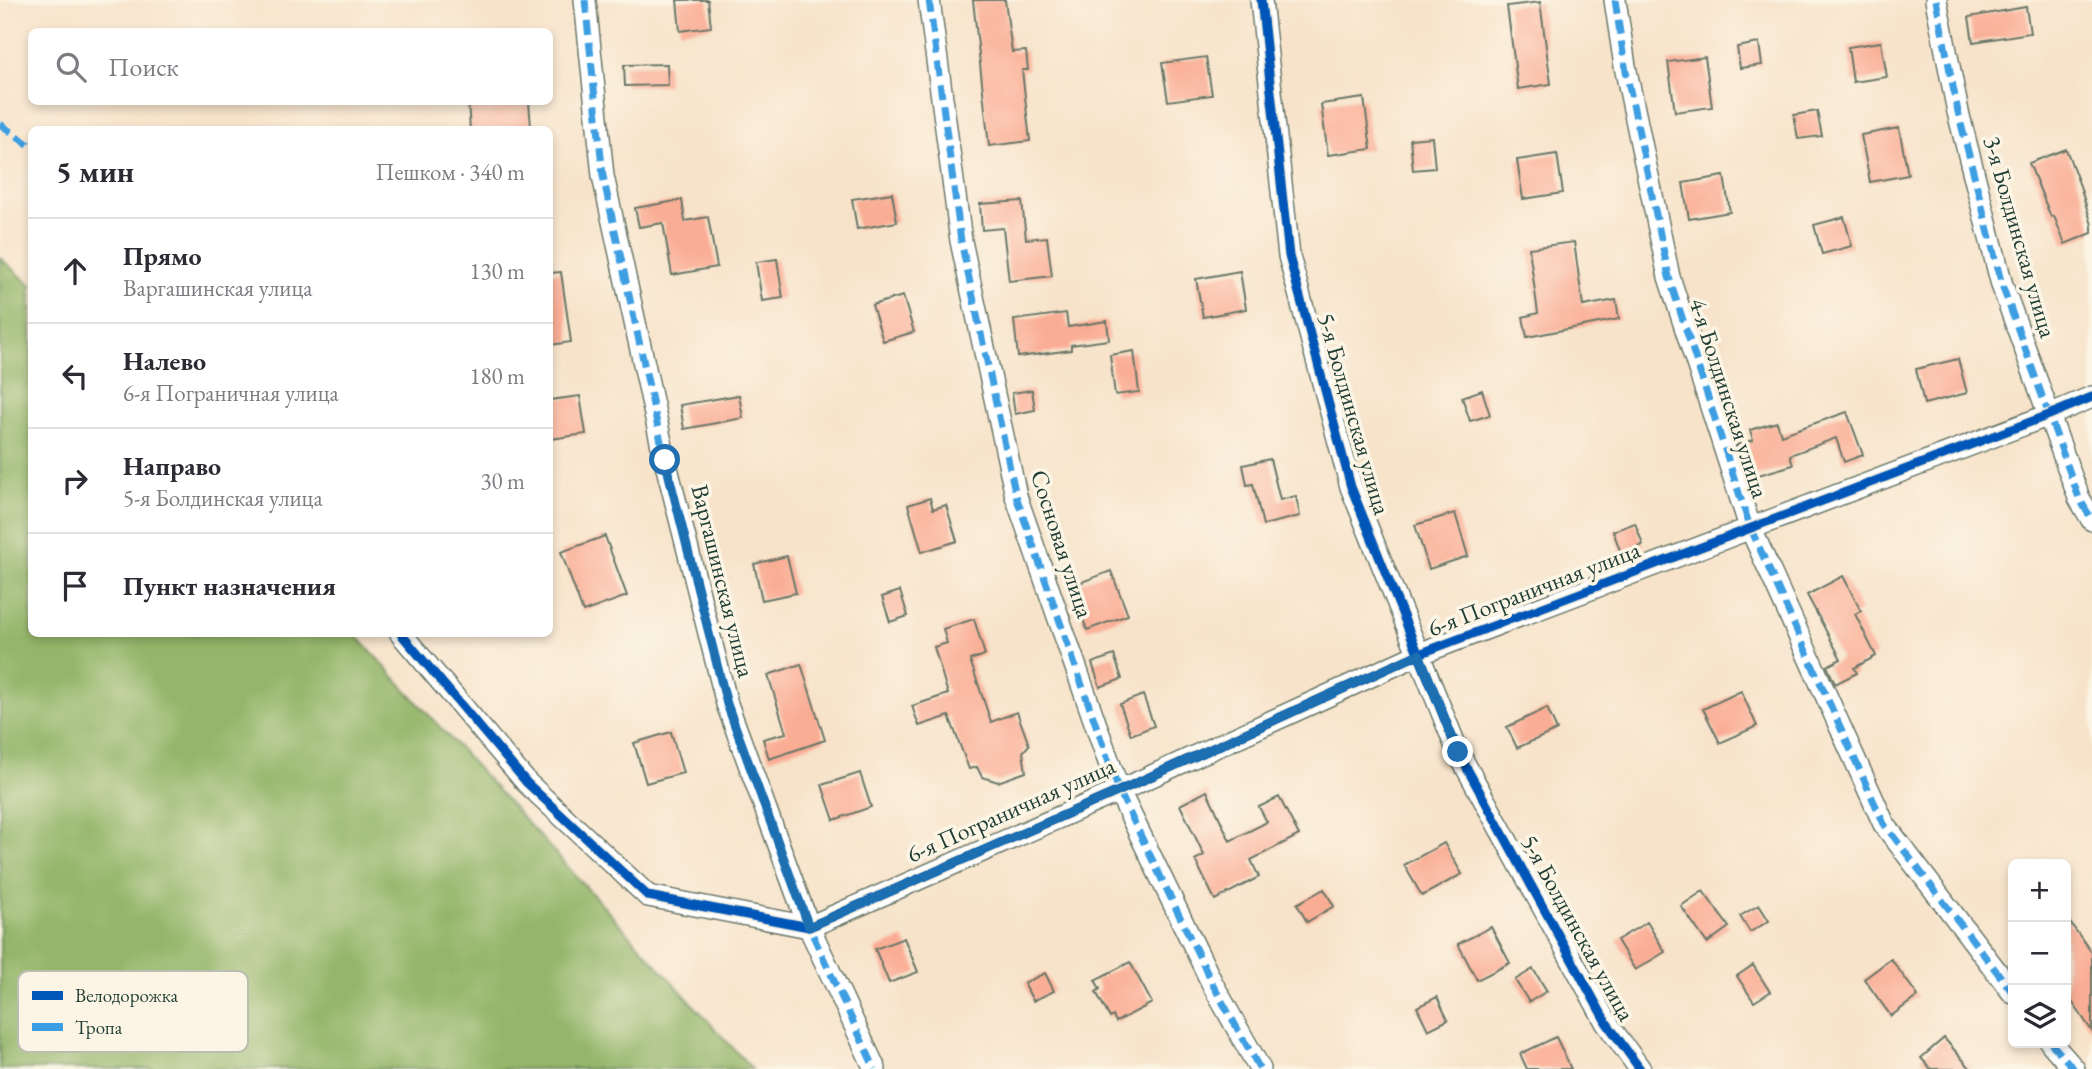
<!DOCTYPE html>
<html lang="ru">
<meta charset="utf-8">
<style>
body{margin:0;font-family:"EB Garamond",serif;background:#f2f2f3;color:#2b2b33}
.controls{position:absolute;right:21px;bottom:21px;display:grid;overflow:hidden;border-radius:10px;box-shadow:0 4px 10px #0003}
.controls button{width:63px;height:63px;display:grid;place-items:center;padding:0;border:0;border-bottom:2px solid #e1e1e2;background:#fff;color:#2b2b33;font:35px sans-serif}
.stop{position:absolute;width:21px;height:21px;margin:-16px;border:5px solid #1f6fb2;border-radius:50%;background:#fff}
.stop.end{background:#1f6fb2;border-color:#fff;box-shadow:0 2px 7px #0008}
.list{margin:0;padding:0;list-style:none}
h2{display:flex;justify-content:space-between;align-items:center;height:91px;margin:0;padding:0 28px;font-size:30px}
h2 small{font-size:23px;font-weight:400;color:#7c7c81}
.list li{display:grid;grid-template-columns:46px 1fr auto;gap:21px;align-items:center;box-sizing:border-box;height:105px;padding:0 28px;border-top:2px solid #e1e1e2}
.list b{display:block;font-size:26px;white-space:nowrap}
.list p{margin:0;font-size:23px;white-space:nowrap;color:#7c7c81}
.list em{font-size:23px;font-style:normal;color:#7c7c81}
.icon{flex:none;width:38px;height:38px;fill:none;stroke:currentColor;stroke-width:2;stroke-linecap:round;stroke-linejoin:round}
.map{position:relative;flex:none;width:2092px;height:1069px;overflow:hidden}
.search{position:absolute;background:#fff;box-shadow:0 4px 10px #0003;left:28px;top:28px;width:525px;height:77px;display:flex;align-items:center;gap:18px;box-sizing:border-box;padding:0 24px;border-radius:10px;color:#7c7c81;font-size:26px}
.panel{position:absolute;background:#fff;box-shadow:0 4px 10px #0003;left:28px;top:126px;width:525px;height:511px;border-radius:10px}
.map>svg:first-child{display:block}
.forest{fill:#94b66a;stroke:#5a7a4f;stroke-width:2}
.building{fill:#faad95}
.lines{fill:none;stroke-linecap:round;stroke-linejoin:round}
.street-casing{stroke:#6b7768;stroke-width:24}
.street{stroke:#fff;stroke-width:21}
.quiet{stroke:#3c9ee2;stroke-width:7;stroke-dasharray:14 7;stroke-linecap:butt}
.cycleway-casing{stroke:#fcf5e5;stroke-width:13}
.cycleway{stroke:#0057b8;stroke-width:9}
.route{stroke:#1f6fb2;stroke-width:9}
.labels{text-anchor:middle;stroke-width:7;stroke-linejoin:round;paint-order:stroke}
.street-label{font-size:24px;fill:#1f3d34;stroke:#fcf5e5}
.key{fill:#fcf5e5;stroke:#babeb0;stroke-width:2}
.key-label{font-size:19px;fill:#1f3d34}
</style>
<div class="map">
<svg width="2092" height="1069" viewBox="0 0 2092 1069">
<rect width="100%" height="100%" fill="#fcf5e5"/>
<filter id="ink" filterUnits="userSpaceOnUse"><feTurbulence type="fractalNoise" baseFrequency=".0143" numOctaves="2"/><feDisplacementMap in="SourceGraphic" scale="14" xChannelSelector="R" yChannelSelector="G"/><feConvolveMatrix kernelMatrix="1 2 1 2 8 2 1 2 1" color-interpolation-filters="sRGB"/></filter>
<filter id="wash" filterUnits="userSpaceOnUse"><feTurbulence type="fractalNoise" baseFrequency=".00686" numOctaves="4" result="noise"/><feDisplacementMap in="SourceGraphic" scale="28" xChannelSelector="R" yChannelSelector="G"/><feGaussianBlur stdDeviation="1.57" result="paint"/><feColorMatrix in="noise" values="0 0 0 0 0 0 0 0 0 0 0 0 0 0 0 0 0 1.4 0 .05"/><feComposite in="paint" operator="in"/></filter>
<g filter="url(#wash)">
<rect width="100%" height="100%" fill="#f7e3ca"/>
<!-- forest -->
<path class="forest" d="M0,258L31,285L32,634H355L752,1069H0Z"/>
<g id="blocks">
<!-- building -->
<path class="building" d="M677,0H708L711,27L680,31Z
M973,0H1005L1012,52L1026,51L1028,70H1022L1030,141L989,146Z
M1540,2L1551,84L1518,89L1507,6Z
M2026,7L2030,33L1973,42L1969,17Z
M1881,42L1887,77L1853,82L1848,47Z
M1759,43L1762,65L1740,68L1737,47Z
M1206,57L1212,95L1168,101L1162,63Z
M1705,57L1712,107L1675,112L1668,62Z
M667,64L668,85L625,86L624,65Z
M1364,98L1371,149L1328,155L1321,104Z
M468,102H529L531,127L470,130Z
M1817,111L1822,136L1798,139L1794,115Z
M1899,128L1908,175L1870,182L1861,135Z
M1432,137L1435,168L1413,170L1410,139Z
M2066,149L2080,186L2092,225V233L2065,244L2054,216L2051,217L2029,163Z
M1557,154L1563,193L1523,199L1517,160Z
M1724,176L1730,212L1689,219L1683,183Z
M892,193L897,222L857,229L852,199Z
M682,200L685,221L708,217L717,267L672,275L663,223L639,227L635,208Z
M1022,201L1026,239L1047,237L1052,276L1009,281L1003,228L982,230L980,204Z
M1844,217L1852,246L1822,254L1814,225Z
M1574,242L1583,306L1616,300L1619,319L1527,337L1523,317L1538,313L1529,248Z
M777,259L783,298L762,301L756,262Z
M1240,271L1246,309L1203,317L1196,279Z
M561,272L571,342L550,345V273Z
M903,296L914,332L883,341L872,305Z
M1066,313L1068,327L1107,321L1109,340L1071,345V350L1018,357L1014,320Z
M1134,351L1139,392L1115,395L1110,355Z
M1958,359L1967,393L1924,404L1916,369Z
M1032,390L1035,410L1015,414L1012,393Z
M1482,390L1490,415L1470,421L1462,397Z
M739,395L743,418L684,429L680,405Z
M580,396L586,434L550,439V400Z
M1847,412L1863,455L1844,462L1836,438L1790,455L1793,465L1748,478L1737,445L1753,440L1750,430L1777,422L1781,435Z
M1270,459L1280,500L1296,496L1300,516L1263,525L1253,484L1247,485L1243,465Z
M930,498L933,509L946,505L957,541L922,552L908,505Z
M1455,513L1468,556L1429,569L1415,525Z
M1635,523L1643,545L1621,553L1613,531Z
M605,536L627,596L583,612L561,552Z
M787,556L796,593L762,600L754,564Z
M1111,571L1128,615L1087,630L1071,586Z
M1843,576L1861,611L1855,614L1876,656L1854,668L1857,673L1835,684L1827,666L1841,659L1807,595Z
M900,591L908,616L890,622L882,597Z
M974,619L985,655L970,660L991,722L1017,712L1029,745L1023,752L1026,772L998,782L982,777L977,767L969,769L949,716L919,726L912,706L948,694L934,647L947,643L943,629Z
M1114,655L1122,679L1100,687L1092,663Z
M801,664L825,740L769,759L763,739L786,733L768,675Z
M1741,691L1757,726L1720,743L1703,709Z
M1143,695L1154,726L1131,735L1120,704Z
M1547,708L1557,730L1517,748L1507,727Z
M671,732L683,773L646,783L634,743Z
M860,773L871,807L834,820L822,785Z
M1207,791L1230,841L1267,822L1259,807L1279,797L1299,835L1251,860L1259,877L1215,900L1195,860L1204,855L1180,805Z
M1444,843L1462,874L1422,896L1404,865Z
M1324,889L1334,906L1307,922L1297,904Z
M1703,891L1729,927L1707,943L1681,906Z
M1759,905L1769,921L1750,932L1740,916Z
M2066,917L2092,953V1031L2066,993Z
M1647,922L1665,952L1635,970L1617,940Z
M1491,927L1510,963L1477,980L1458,944Z
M904,938L918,972L889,983L875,949Z
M1891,959L1918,996L1891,1016L1864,979Z
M1130,962L1152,1003L1116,1022L1113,1016L1110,1018L1096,992L1100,989L1095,980Z
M1753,965L1770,992L1754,1002L1737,976Z
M1533,969L1547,991L1529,1002L1515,980Z
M1045,973L1054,991L1033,1001L1024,983Z
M1437,997L1448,1020L1428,1030L1417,1007Z
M1556,1037L1571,1069H1527L1520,1054Z
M1944,1038L1971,1069H1931L1921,1058Z"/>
</g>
</g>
<g filter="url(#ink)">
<use href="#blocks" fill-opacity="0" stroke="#6b7768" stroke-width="2"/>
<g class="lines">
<!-- street casing -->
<g class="street-casing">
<path id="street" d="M585,0L603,176L665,460L727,704L809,927L875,1069
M929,0L961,241L1016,496L1119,791L1213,985L1260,1069
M1261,0L1289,256L1351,487L1458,752L1606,1022L1640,1069
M1615,0L1625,66L1669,277L1750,527L1884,824L2013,993
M1936,0L1958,112L2002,285L2079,498L2092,520
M401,634L527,783L648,896L809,927L1119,791L1419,654L2049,415L2092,397
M2051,1043L2074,1069"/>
</g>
<!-- street -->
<use href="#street" class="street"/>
<!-- quiet -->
<path class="quiet" d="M585,0L603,176L665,460L727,704L809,927L875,1069
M929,0L961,241L1016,496L1119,791L1213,985L1260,1069
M1615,0L1625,66L1669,277L1750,527L1884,824L2013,993
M1936,0L1958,112L2002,285L2079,498L2092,520
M0,124L32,147
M2051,1043L2074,1069"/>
<!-- cycleway casing -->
<g class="cycleway-casing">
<path id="cycleway" d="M1261,0L1289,256L1351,487L1458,752L1606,1022L1640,1069
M401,634L527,783L648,896L809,927L1119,791L1419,654L2049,415L2092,397"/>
</g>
<!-- cycleway -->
<use href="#cycleway" class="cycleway"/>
</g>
</g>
<g class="lines" filter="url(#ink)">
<!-- route -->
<path class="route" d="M665,460L727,704L809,927L1119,791L1419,654L1458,752"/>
</g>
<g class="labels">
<!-- street labels -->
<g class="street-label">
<text transform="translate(2020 237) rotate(74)" y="8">3-я Болдинская улица</text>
<text transform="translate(1729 398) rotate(72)" y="8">4-я Болдинская улица</text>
<text transform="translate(1354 414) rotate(74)" y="8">5-я Болдинская улица</text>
<text transform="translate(1062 544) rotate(72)" y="8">Сосновая улица</text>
<text transform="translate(723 581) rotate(76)" y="8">Варгашинская улица</text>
<text transform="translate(1534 589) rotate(-21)" y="8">6-я Пограничная улица</text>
<text transform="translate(1011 810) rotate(-24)" y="8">6-я Пограничная улица</text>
<text transform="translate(1578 928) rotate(61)" y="8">5-я Болдинская улица</text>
</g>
</g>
<!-- legend -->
<rect x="18" y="971" width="230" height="81" rx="10" class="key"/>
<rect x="32" y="991" width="31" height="9" fill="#0057b8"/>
<rect x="32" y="1023" width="31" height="8" fill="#3c9ee2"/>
<g class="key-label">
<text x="75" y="1002">Велодорожка</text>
<text x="75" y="1034">Тропа</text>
</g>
</svg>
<div class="controls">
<button>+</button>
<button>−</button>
<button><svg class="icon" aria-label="layers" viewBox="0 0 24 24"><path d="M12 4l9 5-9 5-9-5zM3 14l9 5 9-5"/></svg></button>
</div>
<div class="stop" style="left:665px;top:460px"></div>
<div class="stop end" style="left:1458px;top:752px"></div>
<div class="search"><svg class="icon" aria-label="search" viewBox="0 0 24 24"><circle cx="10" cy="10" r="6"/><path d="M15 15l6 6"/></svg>Поиск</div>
<section class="panel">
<h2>5 мин<small>Пешком · 340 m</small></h2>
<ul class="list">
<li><svg class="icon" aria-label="ahead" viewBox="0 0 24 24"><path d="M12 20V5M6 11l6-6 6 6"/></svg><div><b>Прямо</b><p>Варгашинская улица</p></div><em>130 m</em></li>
<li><svg class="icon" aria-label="left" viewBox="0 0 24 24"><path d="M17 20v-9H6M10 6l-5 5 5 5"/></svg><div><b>Налево</b><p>6-я Пограничная улица</p></div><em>180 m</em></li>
<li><svg class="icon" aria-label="right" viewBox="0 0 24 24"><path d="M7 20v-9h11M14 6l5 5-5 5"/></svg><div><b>Направо</b><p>5-я Болдинская улица</p></div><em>30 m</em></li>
<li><svg class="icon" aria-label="arrive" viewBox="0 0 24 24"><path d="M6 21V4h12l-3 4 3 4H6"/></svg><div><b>Пункт назначения</b></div></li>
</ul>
</section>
</div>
